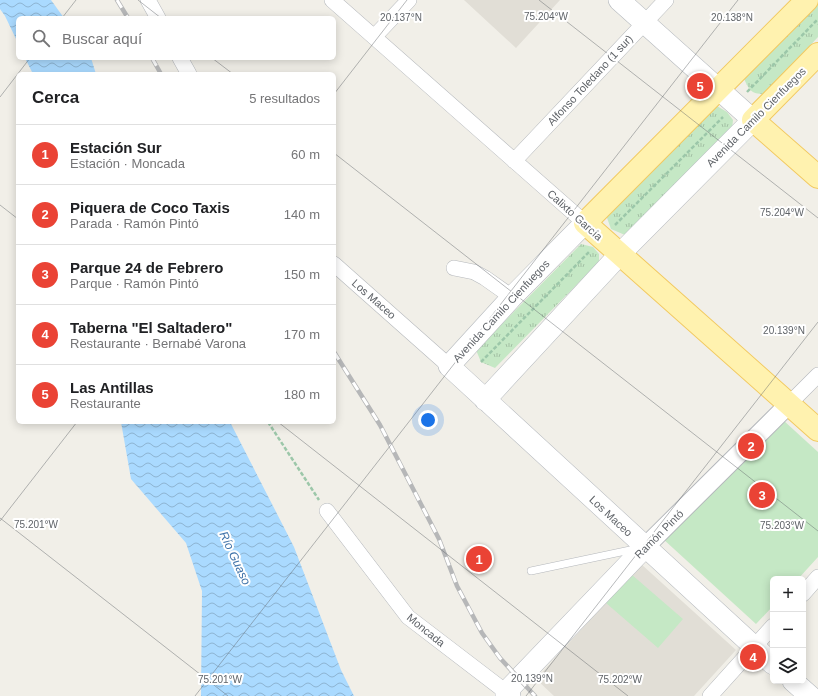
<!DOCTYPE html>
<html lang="es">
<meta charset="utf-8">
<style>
body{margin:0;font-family:Arial,sans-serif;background:#f6f6f6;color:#202124}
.controls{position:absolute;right:12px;bottom:12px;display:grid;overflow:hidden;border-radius:6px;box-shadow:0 2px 10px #0003}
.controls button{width:36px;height:36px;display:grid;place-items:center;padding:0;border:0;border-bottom:1px solid #e0e0e0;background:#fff;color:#202124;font:20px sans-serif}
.you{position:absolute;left:428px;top:420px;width:14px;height:14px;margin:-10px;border:3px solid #fff;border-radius:50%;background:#1a73e8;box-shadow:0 0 0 6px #1a73e833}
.badge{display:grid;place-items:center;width:26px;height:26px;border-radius:50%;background:#ea4335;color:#fff;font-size:13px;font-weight:700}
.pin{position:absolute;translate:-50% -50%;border:2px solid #fff;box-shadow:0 1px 4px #0006}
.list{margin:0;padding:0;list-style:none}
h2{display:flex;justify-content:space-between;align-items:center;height:52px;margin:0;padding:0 16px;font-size:17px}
h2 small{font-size:13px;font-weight:400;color:#757577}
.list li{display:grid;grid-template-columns:26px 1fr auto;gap:12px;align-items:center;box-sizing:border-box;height:60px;padding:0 16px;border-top:1px solid #e0e0e0}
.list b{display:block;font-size:15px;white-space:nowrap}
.list p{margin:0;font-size:13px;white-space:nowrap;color:#757577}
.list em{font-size:13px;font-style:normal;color:#757577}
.icon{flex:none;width:22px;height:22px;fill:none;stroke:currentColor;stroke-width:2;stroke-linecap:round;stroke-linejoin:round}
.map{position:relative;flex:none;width:818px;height:696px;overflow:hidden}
.search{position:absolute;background:#fff;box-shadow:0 2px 10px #0003;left:16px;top:16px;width:320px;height:44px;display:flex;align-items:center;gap:10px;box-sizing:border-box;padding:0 14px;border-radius:6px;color:#757577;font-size:15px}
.panel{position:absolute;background:#fff;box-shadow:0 2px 10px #0003;left:16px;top:72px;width:320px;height:352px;border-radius:6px}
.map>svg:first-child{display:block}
.education{fill:#e1ded6}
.grass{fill:url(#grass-tufts)}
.park{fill:#c5e8c5}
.water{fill:url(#water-waves)}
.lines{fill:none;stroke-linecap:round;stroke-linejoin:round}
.service-casing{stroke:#b5b8bc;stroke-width:8}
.minor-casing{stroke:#b5b8bc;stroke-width:16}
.tertiary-casing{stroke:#b5b8bc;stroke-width:20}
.secondary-casing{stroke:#b6babf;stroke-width:22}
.primary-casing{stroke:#f2c960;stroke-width:24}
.path{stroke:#9cc7a9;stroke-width:2.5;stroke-dasharray:4 2;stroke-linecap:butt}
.service{stroke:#fff;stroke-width:7}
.minor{stroke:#fff;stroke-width:15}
.tertiary{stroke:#fff;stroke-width:18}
.secondary{stroke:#fff;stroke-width:21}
.primary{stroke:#fff2af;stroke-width:22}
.rail-casing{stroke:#b6b7b8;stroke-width:4.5}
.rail{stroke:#fff;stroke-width:3;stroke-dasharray:9;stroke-linecap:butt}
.ticks{fill:none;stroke:#5f6368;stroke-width:1;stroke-opacity:0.45}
.labels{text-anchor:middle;stroke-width:4;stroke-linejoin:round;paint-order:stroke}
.street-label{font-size:11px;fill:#5f6368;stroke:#fff}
.water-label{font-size:12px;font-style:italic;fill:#4174aa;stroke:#fff}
.ticks-label{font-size:10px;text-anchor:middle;fill:#5f6368;stroke:#fff;stroke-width:4;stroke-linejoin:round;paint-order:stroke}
</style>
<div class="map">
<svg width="818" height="696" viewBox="0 0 818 696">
<defs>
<pattern id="grass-tufts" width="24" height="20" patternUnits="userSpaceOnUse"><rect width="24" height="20" fill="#c5e8c5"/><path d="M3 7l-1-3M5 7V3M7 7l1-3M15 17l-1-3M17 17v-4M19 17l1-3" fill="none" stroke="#a3c0a4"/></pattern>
<pattern id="water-waves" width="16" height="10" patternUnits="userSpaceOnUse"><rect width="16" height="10" fill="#aadaff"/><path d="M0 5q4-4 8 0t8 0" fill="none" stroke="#8eb4d2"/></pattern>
</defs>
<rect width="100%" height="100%" fill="#f1efe8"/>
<!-- education -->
<path class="education" d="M464,0H560L516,48Z
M641,564L736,650L694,696H554L536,679Z"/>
<!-- grass -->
<path class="grass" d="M818,2V37L765,94C751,94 750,91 744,79L748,71Z
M717,106L727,112L733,120L732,129L625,235L611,229L606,215Z
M581,244L593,247L599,254V262L495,368L481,362L476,350Z"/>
<!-- park -->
<path class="park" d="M783,420L818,452V557L798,579H773V606L756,624L662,538Z
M631,574L683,619L658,648L606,603Z"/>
<!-- water -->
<path class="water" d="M0,0H51L64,18H18V43L5,16L0,9Z
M25,58H91L96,74H33Z
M121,422H230L294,547L341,670L354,696H201L202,591L186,543L131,479Z"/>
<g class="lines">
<!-- service casing -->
<g class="service-casing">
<path id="service" d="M531,571L635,549"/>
</g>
<!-- minor casing -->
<g class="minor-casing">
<path id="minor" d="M148,0L158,18
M332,0L585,223
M374,37L409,0
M180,58L189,74
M514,161L666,0
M334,264L449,366
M454,268L474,272L485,278L512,297
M789,404L818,375
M327,511L408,617L506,692L503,696
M803,594L818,577
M710,696L773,626"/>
</g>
<!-- tertiary casing -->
<g class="tertiary-casing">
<path id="tertiary" d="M645,547L789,404"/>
</g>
<!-- secondary casing -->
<g class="secondary-casing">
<path id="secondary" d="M585,223L512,297L449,366L773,664
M485,400L620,254L753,120L619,0
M793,681L810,696
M510,696L506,692L645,547"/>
</g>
<!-- primary casing -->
<g class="primary-casing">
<path id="primary" d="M807,0L585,223L818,430
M818,54L753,120L818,177"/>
</g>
<!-- path -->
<path class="path" d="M747,92L818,19
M615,225L723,117
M481,362L589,252
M268,422L319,500"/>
<!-- service -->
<use href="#service" class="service"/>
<!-- minor -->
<use href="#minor" class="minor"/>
<!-- tertiary -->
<use href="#tertiary" class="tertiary"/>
<!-- secondary -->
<use href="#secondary" class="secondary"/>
<!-- primary -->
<use href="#primary" class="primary"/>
<!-- rail casing -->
<g class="rail-casing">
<path id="rail" d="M117,0L128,18
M152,58L161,74
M334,352L380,425L439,539L457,586L482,633L500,658L535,696"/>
</g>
<!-- rail -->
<use href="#rail" class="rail"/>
</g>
<!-- ticks -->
<path class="ticks" d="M138,0L161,18M539,0L818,218M62,18L76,0M212,58L233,74M334,94L407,0M0,97L30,58M334,153L818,531M0,205L18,219M278,422L628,696M0,518L228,696M0,521L77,422M195,696L738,0M526,696L818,322"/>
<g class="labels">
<!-- street labels -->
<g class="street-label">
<text transform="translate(590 80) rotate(-47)" y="4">Alfonso Toledano (1 sur)</text>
<text transform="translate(756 117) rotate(-45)" y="4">Avenida Camilo Cienfuegos</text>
<text transform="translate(575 215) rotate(42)" y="4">Calixto García</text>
<text transform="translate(374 299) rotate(41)" y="4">Los Maceo</text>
<text transform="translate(501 311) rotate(-47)" y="4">Avenida Camilo Cienfuegos</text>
<text transform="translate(611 516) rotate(43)" y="4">Los Maceo</text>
<text transform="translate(659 534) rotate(-45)" y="4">Ramón Pintó</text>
<text transform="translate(426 630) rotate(39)" y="4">Moncada</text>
</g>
<!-- water labels -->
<g class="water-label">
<text transform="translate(235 558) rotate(65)" y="4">Río Guaso</text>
</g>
</g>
<g class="ticks-label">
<text x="546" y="20">75.204°W</text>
<text x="401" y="21">20.137°N</text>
<text x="732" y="21">20.138°N</text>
<text x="782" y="216">75.204°W</text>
<text x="784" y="334">20.139°N</text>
<text x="36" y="528">75.201°W</text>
<text x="782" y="529">75.203°W</text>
<text x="532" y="682">20.139°N</text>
<text x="220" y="683">75.201°W</text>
<text x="620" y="683">75.202°W</text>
</g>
</svg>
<div class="controls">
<button>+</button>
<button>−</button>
<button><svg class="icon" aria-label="layers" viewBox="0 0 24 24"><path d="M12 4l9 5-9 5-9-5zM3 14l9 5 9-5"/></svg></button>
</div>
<div class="you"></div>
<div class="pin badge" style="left:479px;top:559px">1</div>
<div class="pin badge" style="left:751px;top:446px">2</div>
<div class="pin badge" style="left:762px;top:495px">3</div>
<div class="pin badge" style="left:753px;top:657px">4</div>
<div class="pin badge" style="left:700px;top:86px">5</div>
<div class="search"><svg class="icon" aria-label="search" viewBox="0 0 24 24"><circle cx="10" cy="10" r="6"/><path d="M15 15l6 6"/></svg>Buscar aquí</div>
<section class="panel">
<h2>Cerca<small>5 resultados</small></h2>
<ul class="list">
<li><span class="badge">1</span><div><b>Estación Sur</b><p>Estación · Moncada</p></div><em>60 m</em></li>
<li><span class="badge">2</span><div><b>Piquera de Coco Taxis</b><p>Parada · Ramón Pintó</p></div><em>140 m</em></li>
<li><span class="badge">3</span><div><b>Parque 24 de Febrero</b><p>Parque · Ramón Pintó</p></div><em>150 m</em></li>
<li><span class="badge">4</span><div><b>Taberna &quot;El Saltadero&quot;</b><p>Restaurante · Bernabé Varona</p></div><em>170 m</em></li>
<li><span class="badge">5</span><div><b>Las Antillas</b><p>Restaurante</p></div><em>180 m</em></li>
</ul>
</section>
</div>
